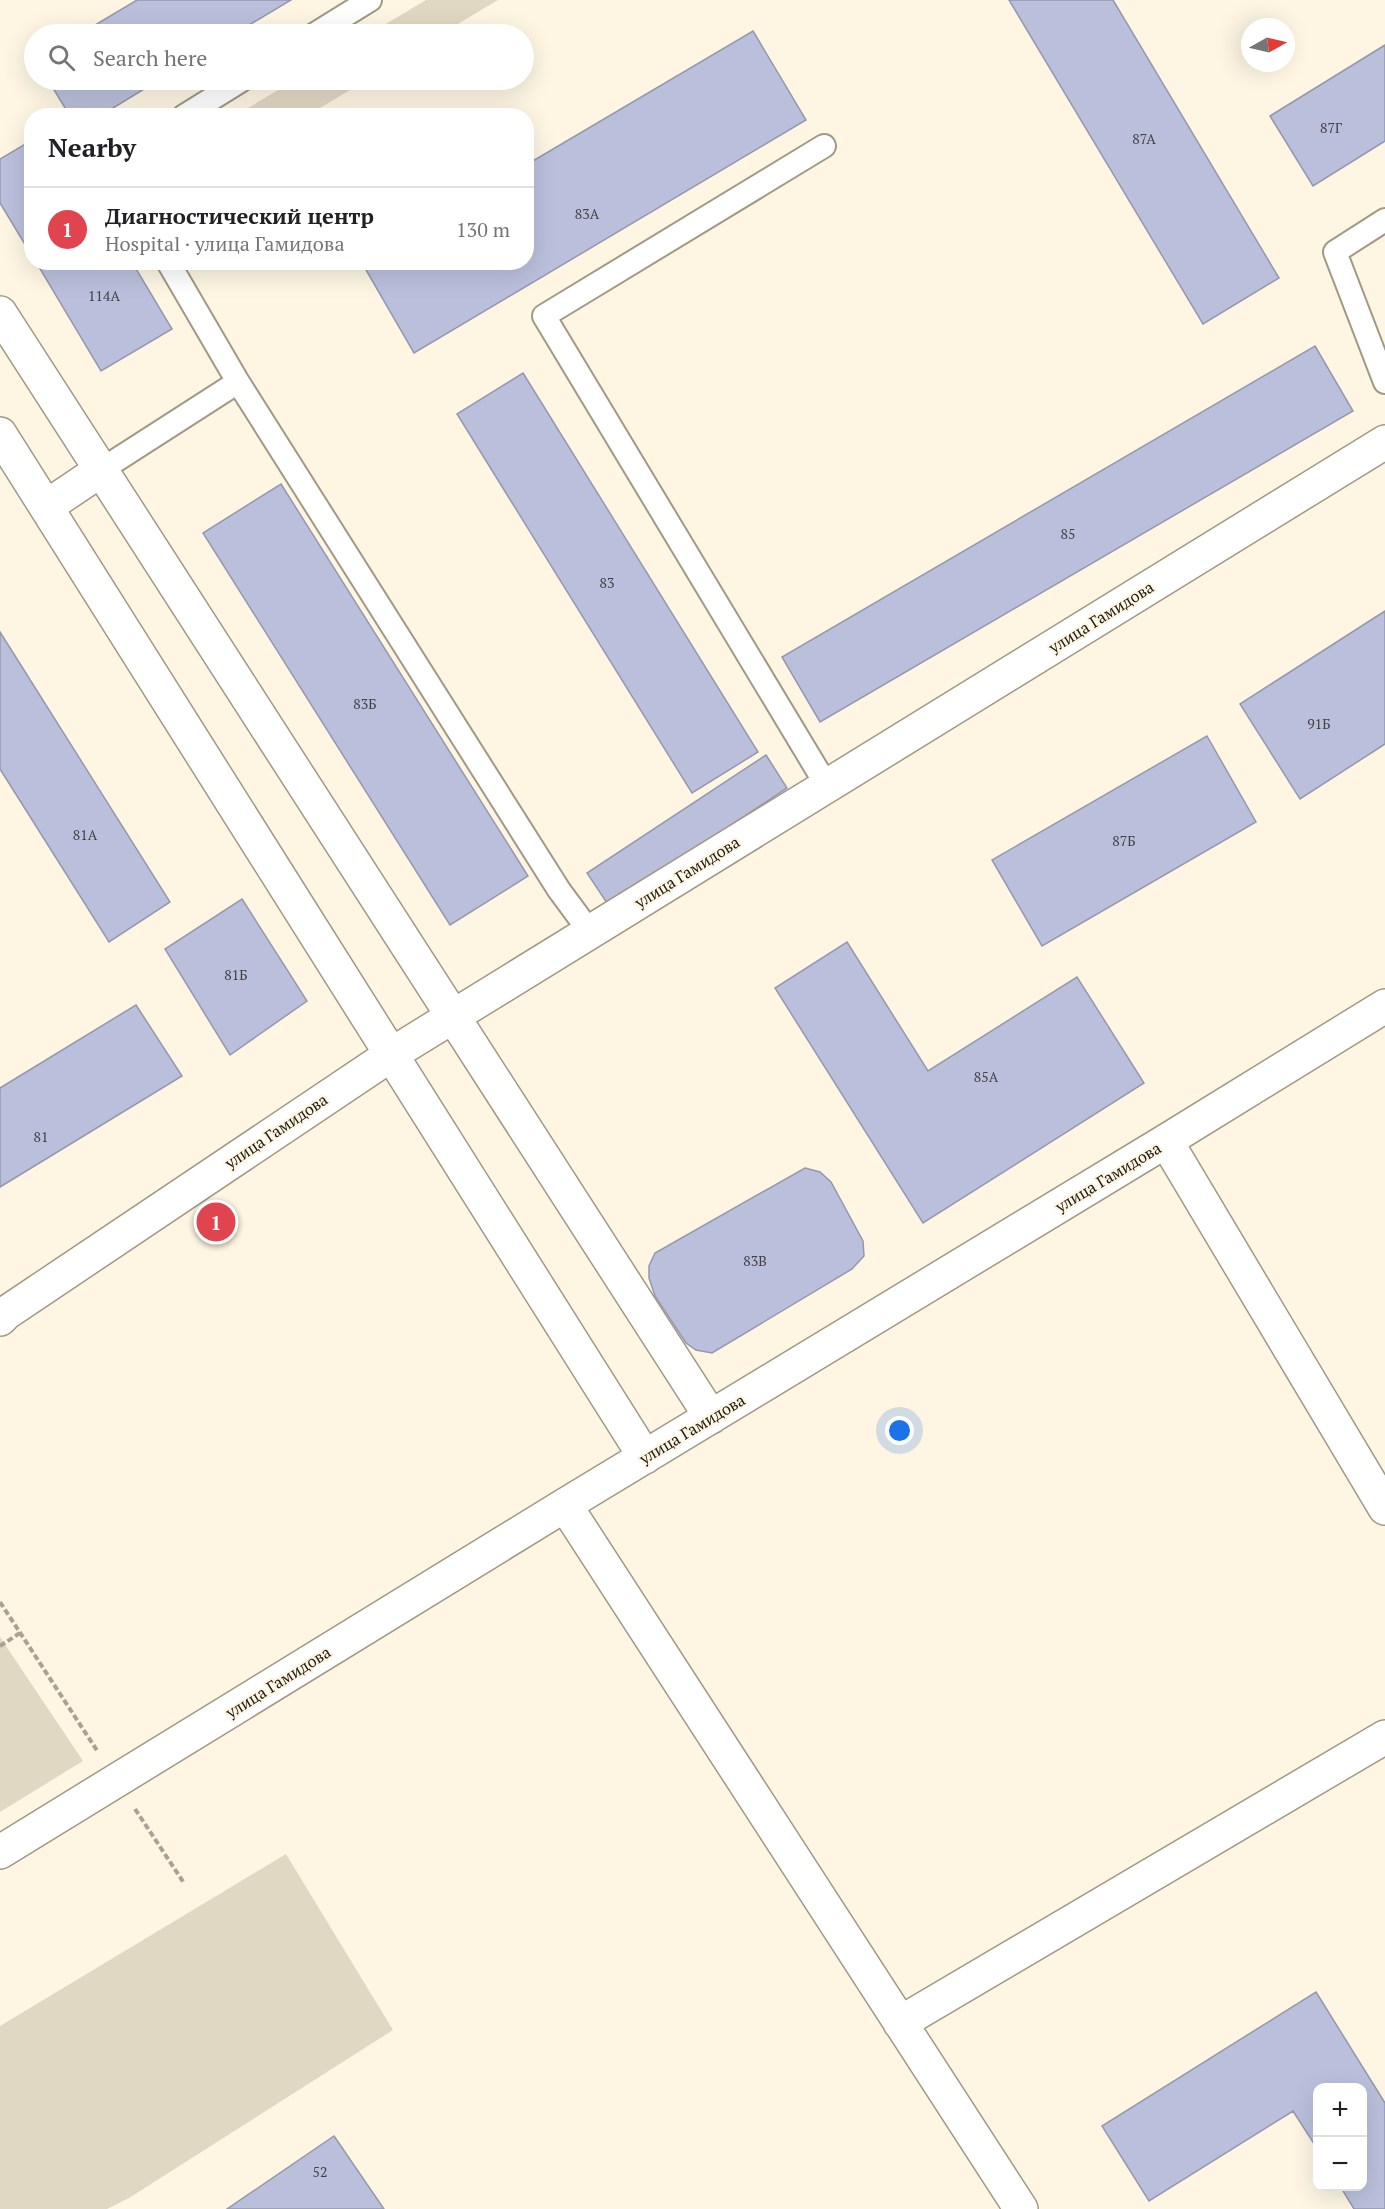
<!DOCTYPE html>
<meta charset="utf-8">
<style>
body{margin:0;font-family:"PT Serif",serif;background:#f6f6f6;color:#202124}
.controls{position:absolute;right:18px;bottom:18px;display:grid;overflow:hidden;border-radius:12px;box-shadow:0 6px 24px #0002}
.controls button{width:54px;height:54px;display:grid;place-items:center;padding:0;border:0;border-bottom:2px solid #e0e0e0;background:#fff;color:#202124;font:30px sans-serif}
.compass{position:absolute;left:1241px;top:18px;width:54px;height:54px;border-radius:50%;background:#fff;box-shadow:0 6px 24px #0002;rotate:82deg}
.you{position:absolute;left:900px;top:1431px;width:21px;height:21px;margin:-15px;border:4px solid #fff;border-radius:50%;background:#1a73e8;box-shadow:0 0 0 9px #1a73e833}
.badge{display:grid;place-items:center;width:39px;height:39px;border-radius:50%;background:#4d50c6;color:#fff;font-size:20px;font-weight:700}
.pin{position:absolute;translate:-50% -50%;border:3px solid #fff;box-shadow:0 2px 6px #0006}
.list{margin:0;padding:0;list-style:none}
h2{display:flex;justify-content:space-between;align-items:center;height:78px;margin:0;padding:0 24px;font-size:26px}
h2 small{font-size:20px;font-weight:400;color:#757577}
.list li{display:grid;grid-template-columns:39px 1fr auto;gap:18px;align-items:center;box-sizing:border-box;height:84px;padding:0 24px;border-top:2px solid #e0e0e0}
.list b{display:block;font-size:22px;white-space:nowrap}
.list p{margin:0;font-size:20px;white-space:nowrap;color:#757577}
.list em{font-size:20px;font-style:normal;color:#757577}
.icon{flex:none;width:33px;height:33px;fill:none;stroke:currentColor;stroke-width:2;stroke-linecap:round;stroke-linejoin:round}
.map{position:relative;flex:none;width:1385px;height:2209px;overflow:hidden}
.search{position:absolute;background:#fff;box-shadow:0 6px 24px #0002;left:24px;top:24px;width:510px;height:66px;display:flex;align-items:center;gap:15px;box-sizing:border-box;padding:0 21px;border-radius:33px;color:#757577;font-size:22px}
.panel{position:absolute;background:#fff;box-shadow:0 6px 24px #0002;left:24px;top:108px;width:510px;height:162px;border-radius:24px}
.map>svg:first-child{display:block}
.green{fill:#e1d8c3}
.building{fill:#bac0dc;stroke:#9498ae;stroke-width:1.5}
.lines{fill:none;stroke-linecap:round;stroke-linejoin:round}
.service-casing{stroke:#a19983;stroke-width:26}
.minor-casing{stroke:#a19983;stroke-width:36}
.path{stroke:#a8a293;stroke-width:4;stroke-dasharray:6 3;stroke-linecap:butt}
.service{stroke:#fff;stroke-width:22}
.minor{stroke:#fff;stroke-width:33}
.labels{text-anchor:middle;stroke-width:4.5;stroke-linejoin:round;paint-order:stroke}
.number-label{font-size:14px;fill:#434243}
.street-label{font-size:16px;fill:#1b1810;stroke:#fef6e3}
</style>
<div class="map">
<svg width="1385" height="2209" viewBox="0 0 1385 2209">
<rect width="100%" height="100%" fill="#fef6e3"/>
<!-- green -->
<path class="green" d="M426,0H498L441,34H369Z
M295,80H367L308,115H236Z
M0,1637L83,1761L0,1812Z
M286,1854L393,2030L129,2198L107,2209H0V2026Z"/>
<!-- building -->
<path class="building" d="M137,0H291L234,34H80Z
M1009,0H1113L1279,278L1203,324Z
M753,31L806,120L414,353L362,263L526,262V165Z
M1385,45V141L1313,186L1270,116Z
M48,80H159L100,116H70Z
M32,140V256L0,203V159Z
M36,262H132L172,329L101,371Z
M1315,346L1353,411L820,722L782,657Z
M523,373L758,752L692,793L457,414Z
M281,484L528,876L450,925L203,533Z
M1385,611V744L1300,799L1240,704Z
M0,632L170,902L109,942L0,769Z
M1207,736L1256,822L1042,946L992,860Z
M766,755L787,788L609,906L587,873Z
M242,899L307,1001L230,1055L165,949Z
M847,942L928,1071L1077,977L1144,1083L923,1223L775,988Z
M136,1005L182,1076L0,1187V1088Z
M805,1168L820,1172L831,1182L863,1241L864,1256L852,1269L712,1353L696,1350L686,1343L655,1296L649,1278V1266L655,1253Z
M1316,1992L1385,2103V2209H1354L1340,2186H1362V2088H1318V2150L1293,2111L1149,2201L1102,2126Z
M334,2136L384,2209H227Z"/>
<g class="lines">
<!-- service casing -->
<g class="service-casing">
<path id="service" d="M315,34L370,0
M184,116L242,80
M824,146L544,316L827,786
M1385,220L1335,252L1385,382
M238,382L559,890L590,932
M101,470L238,382L168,262"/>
</g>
<!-- minor casing -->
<g class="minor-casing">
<path id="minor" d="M0,313L711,1417
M0,434L645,1457
M46,507L101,470
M1166,1141L1385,1508
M0,1319L6,1313L392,1054L1385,442
M565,1505L1021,2209
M0,1852L565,1505L1166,1141L1385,1006
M900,2023L1385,1737"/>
</g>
<!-- path -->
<path class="path" d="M0,1602L98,1752
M0,1646L20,1633
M135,1809L184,1883"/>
<!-- service -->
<use href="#service" class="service"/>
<!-- minor -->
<use href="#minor" class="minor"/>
</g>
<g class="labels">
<!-- number labels -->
<g class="number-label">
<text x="1331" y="133">87Г</text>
<text x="1144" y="144">87А</text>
<text x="587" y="219">83А</text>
<text x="104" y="301">114А</text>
<text x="1068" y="539">85</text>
<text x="607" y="588">83</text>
<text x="365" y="709">83Б</text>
<text x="1319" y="729">91Б</text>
<text x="85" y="840">81А</text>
<text x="1124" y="846">87Б</text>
<text x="236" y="980">81Б</text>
<text x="986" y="1082">85А</text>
<text x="41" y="1142">81</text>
<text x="755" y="1266">83В</text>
<text x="320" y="2177">52</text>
</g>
<!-- street labels -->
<g class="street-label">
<text transform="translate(1101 617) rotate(-32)" y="6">улица Гамидова</text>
<text transform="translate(687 872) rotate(-32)" y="6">улица Гамидова</text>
<text transform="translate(276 1131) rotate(-34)" y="6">улица Гамидова</text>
<text transform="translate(1108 1177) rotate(-31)" y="6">улица Гамидова</text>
<text transform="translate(692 1429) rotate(-31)" y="6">улица Гамидова</text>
<text transform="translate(278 1682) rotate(-32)" y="6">улица Гамидова</text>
</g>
</g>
</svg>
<div class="controls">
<button>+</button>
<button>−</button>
</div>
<svg class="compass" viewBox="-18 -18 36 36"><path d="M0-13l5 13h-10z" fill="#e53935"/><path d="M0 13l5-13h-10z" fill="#757577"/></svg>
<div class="you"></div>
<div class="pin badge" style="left:216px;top:1222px;background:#e0444e">1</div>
<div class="search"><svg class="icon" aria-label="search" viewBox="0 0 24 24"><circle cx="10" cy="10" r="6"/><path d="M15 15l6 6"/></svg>Search here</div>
<section class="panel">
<h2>Nearby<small></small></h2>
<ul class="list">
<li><span class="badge" style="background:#e0444e">1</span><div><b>Диагностический центр</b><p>Hospital · улица Гамидова</p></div><em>130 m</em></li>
</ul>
</section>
</div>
